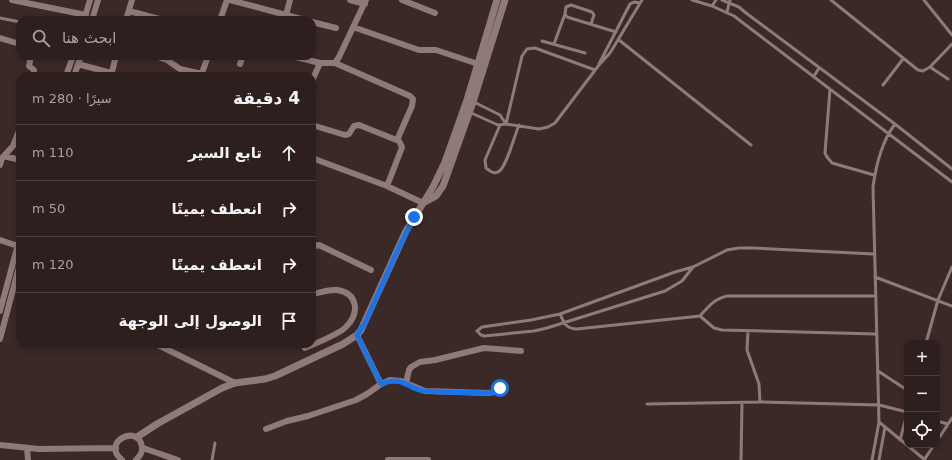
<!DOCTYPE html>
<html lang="ar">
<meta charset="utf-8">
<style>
body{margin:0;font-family:"DejaVu Sans","Noto Naskh Arabic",sans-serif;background:#382c2b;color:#f1f3f6;direction:rtl}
.controls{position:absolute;right:12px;bottom:12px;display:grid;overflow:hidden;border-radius:8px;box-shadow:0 2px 6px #0003}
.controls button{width:36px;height:36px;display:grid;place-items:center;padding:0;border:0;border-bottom:1px solid #483d3c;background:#2c1f1e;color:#f1f3f6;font:20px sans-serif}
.stop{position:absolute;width:12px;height:12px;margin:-9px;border:3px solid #1a73e8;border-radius:50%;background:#fff}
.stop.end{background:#1a73e8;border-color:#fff;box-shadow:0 1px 4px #0008}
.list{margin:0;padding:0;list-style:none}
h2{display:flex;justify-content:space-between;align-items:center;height:52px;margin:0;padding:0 16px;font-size:17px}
h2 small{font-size:13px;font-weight:400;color:#a6a2a4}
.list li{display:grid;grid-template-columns:26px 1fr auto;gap:12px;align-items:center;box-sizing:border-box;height:56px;padding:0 16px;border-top:1px solid #483d3c}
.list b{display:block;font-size:15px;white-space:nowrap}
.list em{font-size:13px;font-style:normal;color:#a6a2a4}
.icon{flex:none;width:22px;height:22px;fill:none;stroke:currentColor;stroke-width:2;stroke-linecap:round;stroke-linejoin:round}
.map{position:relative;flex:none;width:952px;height:460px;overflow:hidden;direction:ltr}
.search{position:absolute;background:#2c1f1e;box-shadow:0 2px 6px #0003;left:16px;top:16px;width:300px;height:44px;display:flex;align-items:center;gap:10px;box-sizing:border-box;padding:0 14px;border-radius:12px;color:#a6a2a4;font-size:15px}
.panel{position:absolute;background:#2c1f1e;box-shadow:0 2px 6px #0003;left:16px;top:72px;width:300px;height:276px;border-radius:12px;direction:rtl}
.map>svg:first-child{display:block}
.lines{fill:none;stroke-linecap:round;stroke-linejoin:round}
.service{stroke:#907a79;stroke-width:3}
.minor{stroke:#907a79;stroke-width:6}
.tertiary{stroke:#907a79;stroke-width:7}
.route{stroke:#1a73e8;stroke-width:5}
</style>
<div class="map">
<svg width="952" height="460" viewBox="0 0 952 460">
<rect width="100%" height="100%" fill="#3b2928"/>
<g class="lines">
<!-- service -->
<path class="service" d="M692,0L712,6L734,16L952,182
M722,0L739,7L746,13L895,124L952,169
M831,0L918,70L923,71L930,67L952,44
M924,0L952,35
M712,6L716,0
M727,12L730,0
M0,18L20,22
M591,24L594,15L592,12L571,5L566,7L565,14L567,17L616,32
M619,40L751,145
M542,41L585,53
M554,44L565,14
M599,64L630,4L634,2L640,3
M930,67L948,79
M814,76L819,68
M883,85L903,59
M830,89L825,153L827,157L832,163L874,175
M474,102L500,115L506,124
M469,112L498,125L506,124L539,129L548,127L555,123L599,65L610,53L642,0
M506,124L522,56L527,49L535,48L595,70
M500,125L485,160L486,168C490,171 493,174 498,172C506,169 515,134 519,125
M693,267L682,281L665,291L547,328L534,331L484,336L481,335L477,331L482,327L531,320L560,314L675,272L693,267L727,250L739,248H753L874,254
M875,277L952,306
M560,314C564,323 566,329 577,329L700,316C708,307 714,299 727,296H875
M700,316L714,328L722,330L876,334
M748,331L747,350L759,384L760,402
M926,343L938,300L952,267
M878,371L907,390
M647,404L760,402L879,405L907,412
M937,421L948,424
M879,422L925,460
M900,440L907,414
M937,441L952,418
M212,460L215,443
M741,460L742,403
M872,460L879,422L873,187C876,165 882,141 895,124
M879,460L885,427
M924,460L934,445"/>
<!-- minor -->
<path class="minor" d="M12,0L86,15
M230,0L305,20
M350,0L365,4
M402,0L435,13
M129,11L163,20
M286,15L290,0
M84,20L90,0
M92,20L98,0
M126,20L132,0
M220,20L227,0
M312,22L336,28
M353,27L419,50H436L478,64
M0,38L20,44
M31,56L29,66L34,70V76
M155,56L167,60L180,69L202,74
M292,56L320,63H335L339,57L366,0
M335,63L410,96L413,99L412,106L397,140
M78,64L111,73
M240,64L243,56
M66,76L73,56
M74,76L81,56
M111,76L116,56
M201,76L208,56
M312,81L320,63
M312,125L345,135L349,134L354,126L359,125L399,141L402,147L401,150L387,186
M4,156L20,160
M312,158L387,186L423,203
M0,165L2,158L13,146L20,128
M0,240L18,246
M312,247L319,245L371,270
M0,311L20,237
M357,335L381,384
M0,339L20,263
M156,344L235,383
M305,348C316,343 338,335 346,327C360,313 358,293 337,290C328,289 320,293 312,294
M406,383L409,370L411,367L420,362L435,360L484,348L521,351
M266,429L287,421L308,416L356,400L367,394L381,384L390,380L401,381L425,391L488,393L495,392L500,388
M0,445L39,449L116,448
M27,448L28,460
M143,448L178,460
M122,460C100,442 139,423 142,447C143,452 140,456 136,460
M388,460H428"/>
<!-- tertiary -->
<path class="tertiary" d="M423,203L436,196L443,186L473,102L505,0
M137,437L157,424L222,388L235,383L265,379L275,376L343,344L357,335L361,330L406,231L433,187L445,162L467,100L497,0"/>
</g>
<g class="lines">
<!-- route -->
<path class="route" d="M414,217L399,247L365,323L357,335L381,384C405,375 406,389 425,391C446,393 468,392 488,393L495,392L500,388"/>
</g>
</svg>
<div class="controls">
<button>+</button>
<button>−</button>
<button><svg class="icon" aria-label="locate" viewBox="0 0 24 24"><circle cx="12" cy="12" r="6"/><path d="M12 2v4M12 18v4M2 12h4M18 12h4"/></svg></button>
</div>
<div class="stop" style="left:500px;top:388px"></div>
<div class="stop end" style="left:414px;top:217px"></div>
<div class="search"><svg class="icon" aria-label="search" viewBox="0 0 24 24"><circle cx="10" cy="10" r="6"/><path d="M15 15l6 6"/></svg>ابحث هنا</div>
<section class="panel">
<h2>4 دقيقة<small>سيرًا · 280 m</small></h2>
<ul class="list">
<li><svg class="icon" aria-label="ahead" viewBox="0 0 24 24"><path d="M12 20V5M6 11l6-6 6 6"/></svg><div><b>تابع السير</b></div><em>110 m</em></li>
<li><svg class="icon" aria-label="right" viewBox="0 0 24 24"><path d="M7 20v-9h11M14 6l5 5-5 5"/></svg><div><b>انعطف يمينًا</b></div><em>50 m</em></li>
<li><svg class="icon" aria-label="right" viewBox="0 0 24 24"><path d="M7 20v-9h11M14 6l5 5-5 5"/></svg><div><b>انعطف يمينًا</b></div><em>120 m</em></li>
<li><svg class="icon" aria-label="arrive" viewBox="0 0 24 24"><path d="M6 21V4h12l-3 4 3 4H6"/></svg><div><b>الوصول إلى الوجهة</b></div></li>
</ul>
</section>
</div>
